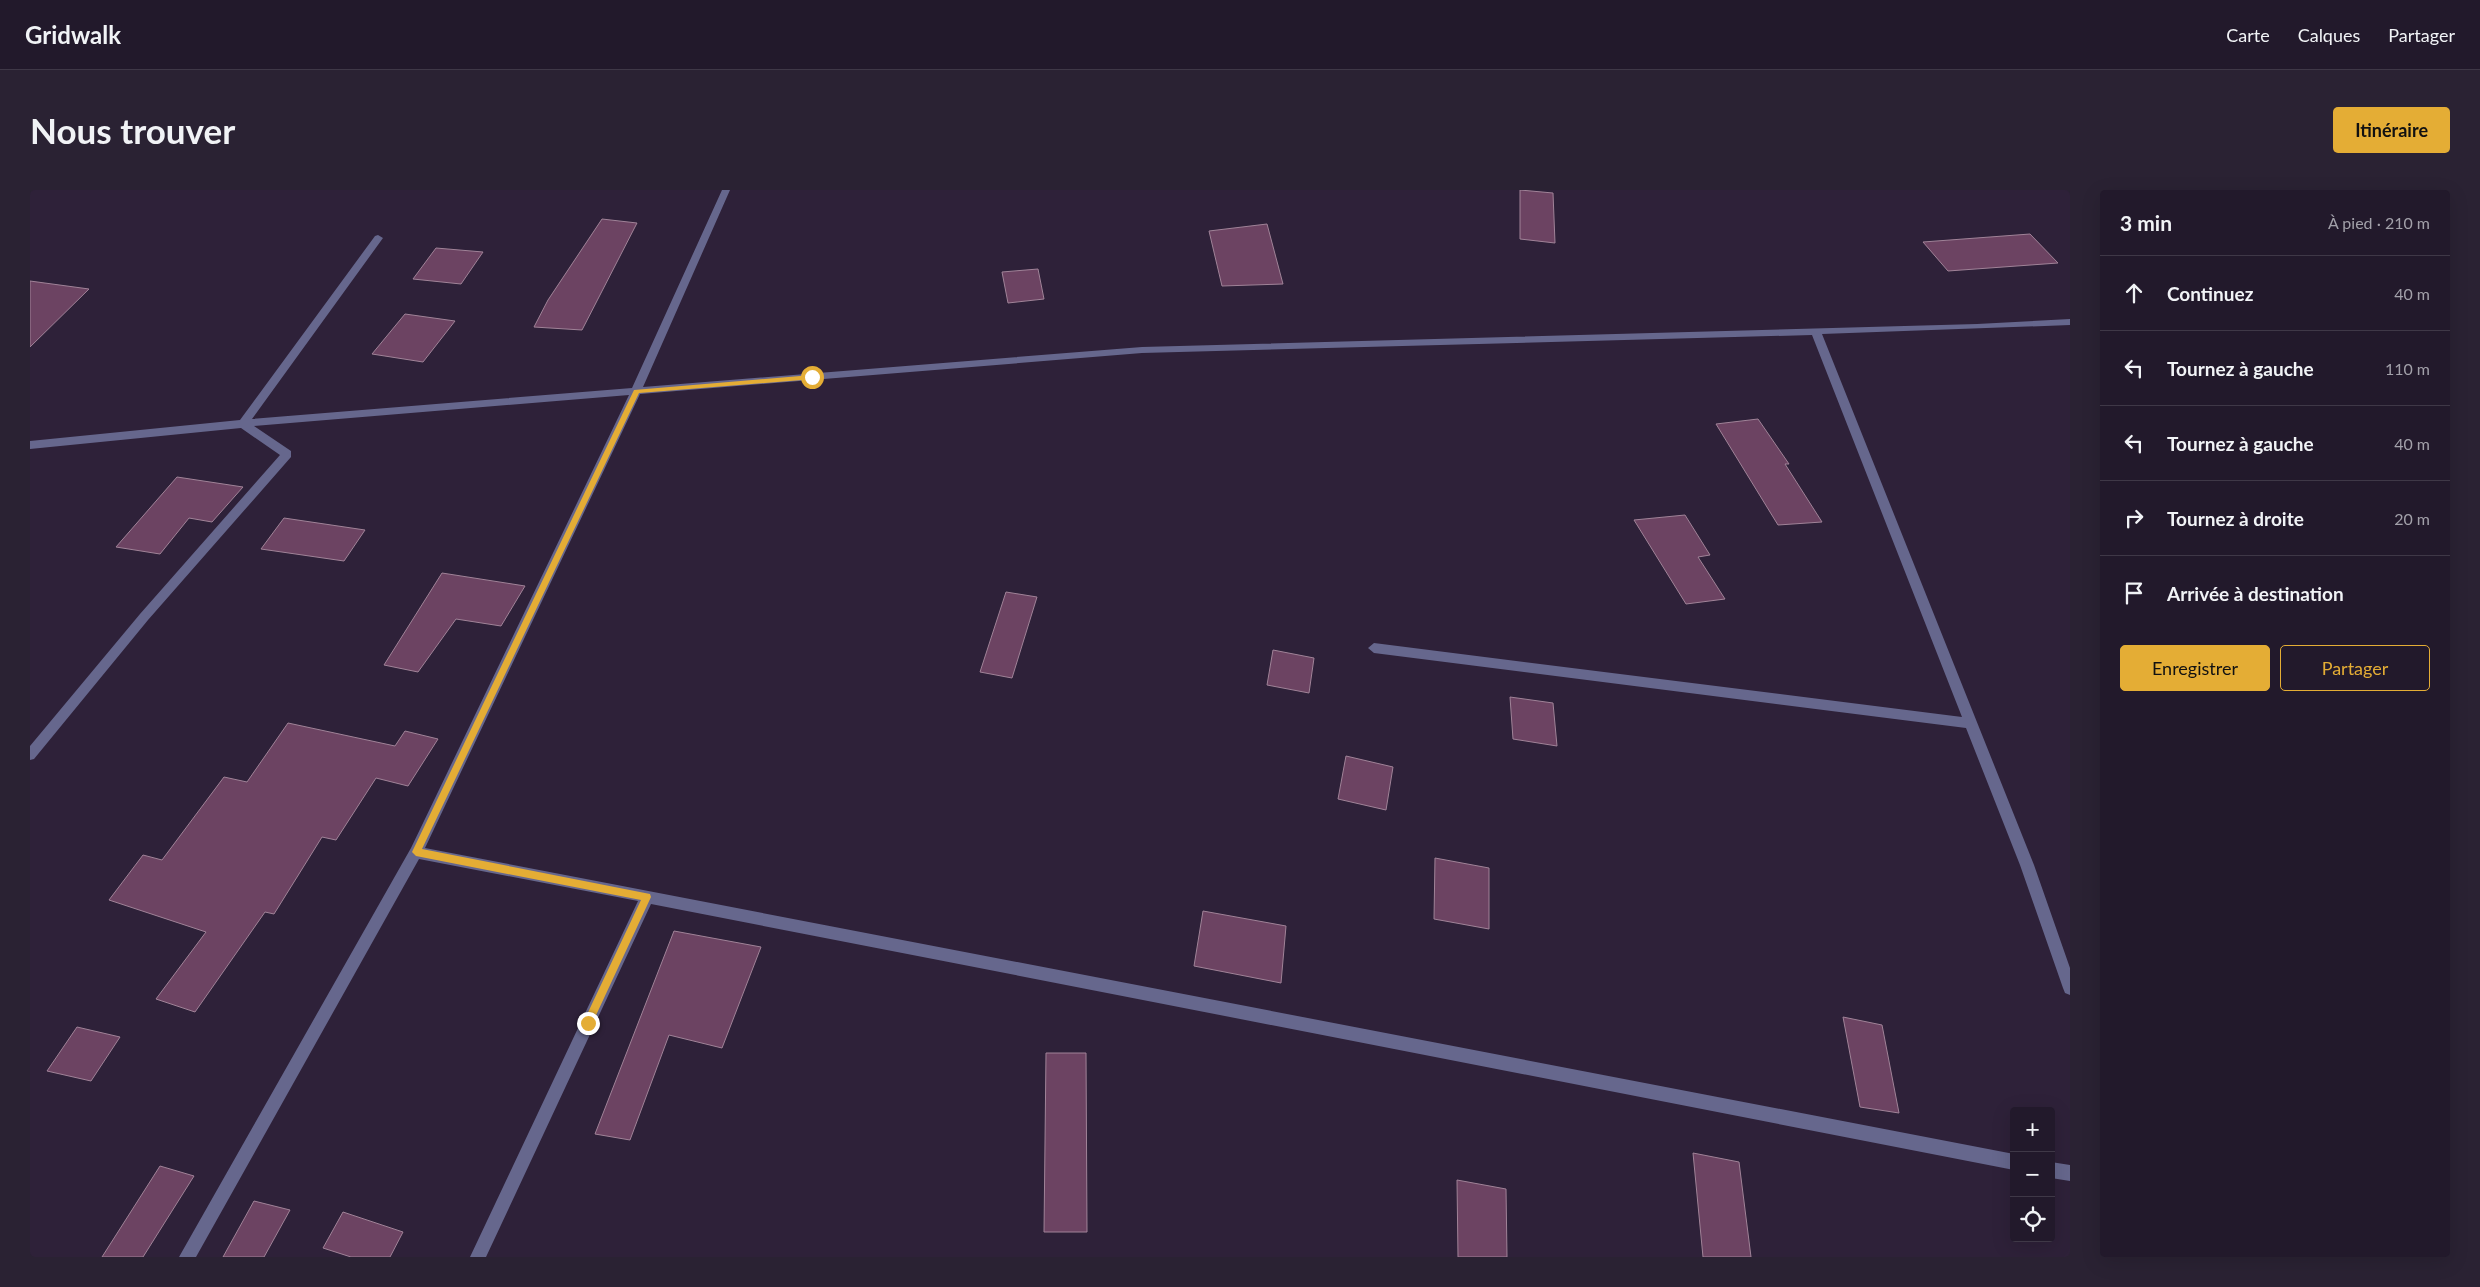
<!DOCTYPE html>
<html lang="fr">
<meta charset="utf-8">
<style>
body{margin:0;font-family:Lato,sans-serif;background:#2a2233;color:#f1f3f6}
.controls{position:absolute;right:15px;bottom:15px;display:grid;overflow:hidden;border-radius:5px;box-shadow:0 5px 20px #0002}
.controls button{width:45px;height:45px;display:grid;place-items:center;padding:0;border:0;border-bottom:1px solid #3f3847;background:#22192b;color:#f1f3f6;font:25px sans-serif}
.stop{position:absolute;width:15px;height:15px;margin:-11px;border:4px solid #e4ad35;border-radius:50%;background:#fff}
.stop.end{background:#e4ad35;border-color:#fff;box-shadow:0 1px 5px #0008}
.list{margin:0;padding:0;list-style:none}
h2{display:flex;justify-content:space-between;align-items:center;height:65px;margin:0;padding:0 20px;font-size:21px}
h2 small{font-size:16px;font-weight:400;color:#a2a0a9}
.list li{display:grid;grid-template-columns:32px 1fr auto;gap:15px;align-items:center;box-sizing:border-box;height:75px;padding:0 20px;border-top:1px solid #3f3847}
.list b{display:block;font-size:19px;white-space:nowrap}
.list em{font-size:16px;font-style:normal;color:#a2a0a9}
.actions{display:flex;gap:10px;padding:15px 20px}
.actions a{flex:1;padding:11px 0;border:1px solid #e4ad35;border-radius:5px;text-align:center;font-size:18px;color:#e4ad35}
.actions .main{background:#e4ad35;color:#111}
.icon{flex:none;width:28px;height:28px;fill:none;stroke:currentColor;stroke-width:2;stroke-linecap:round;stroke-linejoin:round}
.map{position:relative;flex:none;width:2040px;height:1067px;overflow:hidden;border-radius:5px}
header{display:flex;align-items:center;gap:30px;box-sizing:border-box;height:70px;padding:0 25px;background:#22192b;border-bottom:1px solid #3f3847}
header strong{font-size:24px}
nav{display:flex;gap:28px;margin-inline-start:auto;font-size:18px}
.intro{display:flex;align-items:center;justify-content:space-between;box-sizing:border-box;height:120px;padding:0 30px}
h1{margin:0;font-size:35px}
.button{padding:12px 22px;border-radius:5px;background:#e4ad35;color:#111;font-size:18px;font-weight:700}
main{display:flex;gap:30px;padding:0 30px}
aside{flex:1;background:#22192b;border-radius:5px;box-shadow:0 5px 20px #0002}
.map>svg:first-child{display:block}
.building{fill:#6c4362;stroke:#a08398}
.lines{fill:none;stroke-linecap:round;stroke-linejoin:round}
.street{fill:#66678d;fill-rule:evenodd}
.route{fill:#e4ad35}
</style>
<header>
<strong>Gridwalk</strong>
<nav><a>Carte</a><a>Calques</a><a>Partager</a></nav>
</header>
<div class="intro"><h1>Nous trouver</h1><a class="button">Itinéraire</a></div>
<main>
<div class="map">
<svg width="2040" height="1067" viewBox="0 0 2040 1067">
<rect width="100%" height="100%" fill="#2e2139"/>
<!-- building -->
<path class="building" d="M1490,0L1523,3L1525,53L1490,49Z
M572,29L607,33L552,140L504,137L518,110Z
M1237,34L1253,94L1192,96L1179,41Z
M2000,44L2028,73L1918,81L1893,52Z
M406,58L453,62L431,94L383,89Z
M1008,79L1014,109L978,113L972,82Z
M0,91L59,99L0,157Z
M375,124L425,131L393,172L342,164Z
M1728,229L1759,274H1755L1792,332L1748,335L1686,234Z
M147,287L213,297L182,332L159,328L130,364L86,357Z
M1655,325L1680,365L1668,367L1695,409L1656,414L1604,330Z
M254,328L335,340L314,371L231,359Z
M412,383L495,396L471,436L426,429L388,482L354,475Z
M976,402L1007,407L982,488L950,482Z
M1243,460L1284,468L1279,503L1237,495Z
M1480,507L1523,513L1527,556L1483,549Z
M258,533L365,556L375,541L408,549L378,596L346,588L306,650L292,647L244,724L235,722L165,822L126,809L176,742L79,710L113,665L132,670L194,587L217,592Z
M1316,566L1363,577L1356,620L1308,609Z
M1405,668L1459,678V739L1404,729Z
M1173,721L1256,736L1251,793L1164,776Z
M644,741L731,757L692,858L639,845L600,950L565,944Z
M1813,827L1852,835L1869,923L1830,917Z
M47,837L90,847L61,891L17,881Z
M1016,863H1056L1057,1042H1014Z
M1663,963L1709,972L1721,1067H1673Z
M130,976L164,986L113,1067H72Z
M1427,990L1476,999L1477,1067H1428Z
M224,1011L260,1020L234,1067H193Z
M313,1022L373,1042L360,1067H321L293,1058Z"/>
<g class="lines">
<!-- street -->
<path class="street" d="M692,0H700L613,197L1112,157L1947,134L2040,129V135L1792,144L2004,675L2040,778V805L2035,803L2033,798L1990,675L1936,538L1344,463L1338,458L1344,453L1932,527L1782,145L1112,163L610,204L395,658L1984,964V980L621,714L456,1067H440L608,711L389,669L166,1067H149L381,658L599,205L224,236L261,261V267L118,430L4,569L0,570V556L110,424L250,265L211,238L0,259V251L210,230L345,46L348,45L353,48L222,229L602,198Z
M2021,972L2040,975V991L2021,988Z"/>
</g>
<!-- route -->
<path class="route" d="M782,185L784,189L609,203L392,659L620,704L621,707L561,836L558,837L553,833L611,710L386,666L382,662L604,200Z"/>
</svg>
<div class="controls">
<button>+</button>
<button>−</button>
<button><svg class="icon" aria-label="locate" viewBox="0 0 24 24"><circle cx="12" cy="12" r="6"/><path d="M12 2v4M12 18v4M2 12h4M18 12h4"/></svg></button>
</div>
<div class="stop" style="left:782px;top:187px"></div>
<div class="stop end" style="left:558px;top:833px"></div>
</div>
<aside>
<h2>3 min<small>À pied · 210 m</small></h2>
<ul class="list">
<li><svg class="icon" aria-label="ahead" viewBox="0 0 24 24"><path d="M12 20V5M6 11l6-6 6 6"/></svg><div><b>Continuez</b></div><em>40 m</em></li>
<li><svg class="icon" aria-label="left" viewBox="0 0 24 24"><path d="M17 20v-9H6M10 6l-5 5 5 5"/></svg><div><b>Tournez à gauche</b></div><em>110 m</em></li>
<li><svg class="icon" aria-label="left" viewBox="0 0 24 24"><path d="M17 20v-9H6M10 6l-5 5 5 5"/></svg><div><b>Tournez à gauche</b></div><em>40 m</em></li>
<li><svg class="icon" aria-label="right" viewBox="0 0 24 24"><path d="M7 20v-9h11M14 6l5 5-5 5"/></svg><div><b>Tournez à droite</b></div><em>20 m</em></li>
<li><svg class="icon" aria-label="arrive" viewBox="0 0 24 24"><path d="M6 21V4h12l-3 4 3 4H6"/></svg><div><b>Arrivée à destination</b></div></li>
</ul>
<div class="actions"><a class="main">Enregistrer</a><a>Partager</a></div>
</aside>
</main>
